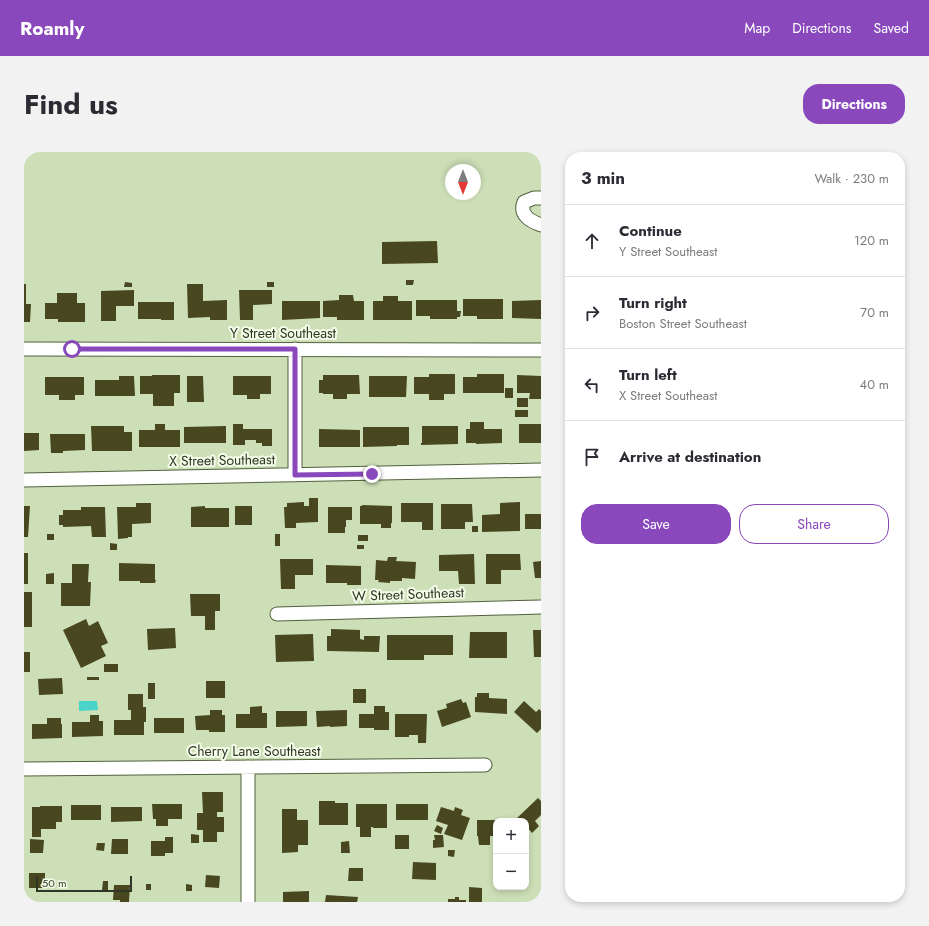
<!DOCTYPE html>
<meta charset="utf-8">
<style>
body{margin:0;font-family:Jost,sans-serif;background:#f2f2f3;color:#2b2b33}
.controls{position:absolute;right:12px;bottom:12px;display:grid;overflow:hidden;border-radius:8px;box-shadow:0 2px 6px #0003}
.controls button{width:36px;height:36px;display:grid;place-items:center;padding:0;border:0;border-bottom:1px solid #e1e1e2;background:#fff;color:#2b2b33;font:20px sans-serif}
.compass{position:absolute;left:421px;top:12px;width:36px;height:36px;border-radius:50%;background:#fff;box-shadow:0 2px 6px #0003;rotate:180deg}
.scale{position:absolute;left:12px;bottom:10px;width:96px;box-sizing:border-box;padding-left:4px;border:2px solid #2f3626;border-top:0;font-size:11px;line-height:14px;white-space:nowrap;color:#2f3626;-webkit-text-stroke:3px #f3fde8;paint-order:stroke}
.stop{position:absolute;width:12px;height:12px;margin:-9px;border:3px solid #8948bc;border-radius:50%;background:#fff}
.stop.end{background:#8948bc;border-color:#fff;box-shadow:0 1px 4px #0008}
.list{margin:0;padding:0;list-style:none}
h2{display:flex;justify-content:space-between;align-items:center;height:52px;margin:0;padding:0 16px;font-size:17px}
h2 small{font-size:13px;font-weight:400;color:#7c7c81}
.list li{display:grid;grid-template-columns:26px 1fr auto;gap:12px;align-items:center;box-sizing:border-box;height:72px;padding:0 16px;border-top:1px solid #e1e1e2}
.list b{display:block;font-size:15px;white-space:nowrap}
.list p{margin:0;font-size:13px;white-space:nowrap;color:#7c7c81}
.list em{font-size:13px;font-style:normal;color:#7c7c81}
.actions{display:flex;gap:8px;padding:12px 16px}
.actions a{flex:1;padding:9px 0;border:1px solid #8948bc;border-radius:16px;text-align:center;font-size:14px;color:#8948bc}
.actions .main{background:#8948bc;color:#fff}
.icon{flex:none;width:22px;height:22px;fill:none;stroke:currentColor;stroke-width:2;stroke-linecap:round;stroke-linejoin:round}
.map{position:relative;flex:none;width:517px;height:750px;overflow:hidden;border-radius:16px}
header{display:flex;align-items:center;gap:24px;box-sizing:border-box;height:56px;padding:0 20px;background:#8948bc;color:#fff}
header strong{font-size:19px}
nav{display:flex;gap:22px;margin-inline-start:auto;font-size:14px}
.intro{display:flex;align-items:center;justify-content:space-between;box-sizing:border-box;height:96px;padding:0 24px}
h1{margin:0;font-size:28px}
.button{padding:10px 18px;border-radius:16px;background:#8948bc;color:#fff;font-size:14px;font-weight:700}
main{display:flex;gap:24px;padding:0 24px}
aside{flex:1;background:#fff;border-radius:16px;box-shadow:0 2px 6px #0003}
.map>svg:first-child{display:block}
.water{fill:#4ad4c9}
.building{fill:#484720}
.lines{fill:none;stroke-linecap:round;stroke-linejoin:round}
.minor-casing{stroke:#51603d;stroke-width:15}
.minor{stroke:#fff;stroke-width:13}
.route{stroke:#8948bc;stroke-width:5}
.labels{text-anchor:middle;stroke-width:4;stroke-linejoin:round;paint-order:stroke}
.street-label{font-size:14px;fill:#2f3626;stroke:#f3fde8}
</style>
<header>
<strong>Roamly</strong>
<nav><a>Map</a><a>Directions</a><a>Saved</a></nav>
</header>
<div class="intro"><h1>Find us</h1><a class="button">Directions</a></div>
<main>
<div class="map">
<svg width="517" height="750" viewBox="0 0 517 750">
<rect width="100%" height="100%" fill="#cddfb7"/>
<!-- water -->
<path class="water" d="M55,549H73L74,558L55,559Z"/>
<!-- building -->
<path class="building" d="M413,89L414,111L358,112V90Z
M382,128H390L389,133H382Z
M101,130L108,131V135H100Z
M243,130H250V135H243Z
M0,132H2V152H7L6,170H0Z
M163,132H179V149L203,148V168H186V165L164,166Z
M110,138V154H92V169H77V139Z
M215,138H248V152L229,153V168H216Z
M33,141H53V151H61V170H34V167H21V151H33Z
M315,143H329L330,149H340V168H313V165H299V149L315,148Z
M359,144H374V149H388V168H349V149H359Z
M439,147H479V167H453V164H439Z
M392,148H433V159H437L436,165H433V167H406V164H392Z
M517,148V167L488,166V149Z
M258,149H296V166L258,168Z
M114,150H150V168H137V167H114Z
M405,222H431V242H420V248H405V242H390V225H405Z
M453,222H480V241H439V225H453Z
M128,223H156V241H150V254H129V242H116V224H128Z
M299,223H335L336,242H323V247H309V242H299V241H295V228H299Z
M493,223L517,224V247H505L506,241H493Z
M95,224H110L111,244H71V228H95Z
M163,224H179L180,250H163Z
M209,224H247V242H236V247H223V243H209Z
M345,224H383L382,245H345Z
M21,225H60V243H51V248H35V243H21Z
M481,236H489V246H481Z
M493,246H504V255H493Z
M491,258H504V265H491Z
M446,270H460V277H478V291L452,292V291H442V277H446Z
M131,272H141V278H156V295H115V278H131Z
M209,272H219V277H248V294H238V291H232V288H221V293H209Z
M495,272H517V291H495Z
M67,274H100V280H108V299H68Z
M202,274V291H160V275Z
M398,274H434V292L397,293V291H398Z
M339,275H385V293H373V294L339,295Z
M295,277L336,278V295H295Z
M0,281H15V298L0,299Z
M26,282H61V298L39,299V301H27Z
M285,346H294V370L272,371V376H261L260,355H263V351L280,350V354H285Z
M496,350V379L458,380V363L476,362V351Z
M112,351H127V371L108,372V385H104V386L94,387L93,355H112Z
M377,351H409V378H398V370H377Z
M417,352H448L449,370H441V377H417Z
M338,353L368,354V371H367V376H357V372H336V354H338Z
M0,354H6L4,385H0Z
M181,354V356H205V375H167V355Z
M211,354H228V373H211Z
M57,355H81L82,385H68L67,374L39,375V373H35V363H39V358H57Z
M304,355H328V368H322V375H321V381H304Z
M501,362H517V377H501Z
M448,374H454V380H448Z
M23,382H30V388H23Z
M251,382H256V394H251Z
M334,383H344V389H334Z
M86,391L93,392V398H86Z
M333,393H340V397H333Z
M0,401H4V432H0Z
M450,402L451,432H435L434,419H415V403Z
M462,402H496L497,418H477V432H462Z
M364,405H373L372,409L392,410L391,427L378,426V429H366V431L354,430L355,428H351L352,408L363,409Z
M256,407H289V423H271V437H257Z
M517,409V426H511L509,410Z
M95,411L131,412V428H132L131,431H116V429H95Z
M48,412H65L64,430H67L66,454H37V431H48Z
M302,413L337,414V433H323V431H302Z
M30,421V432H22V422Z
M0,440H8V475H0Z
M166,442H196V459H191V478H181V464H167Z
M62,467L65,474L74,469L84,491L77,494L82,504L57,516L39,478Z
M151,476L152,496L124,498L123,477Z
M307,477L336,478V487L340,488V484H356L355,500L303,499V484H307Z
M509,478H517V505H510Z
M446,480H483V506H445Z
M289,482L290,509L252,510L251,483Z
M363,483H429V503H400V508H363Z
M0,500H6V520H0Z
M80,512H94V520H80Z
M63,525H75V528H63Z
M38,526L39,542L15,543L14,527Z
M182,529H201V546H182Z
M124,531H131V547H124Z
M329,537H342V551H329Z
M453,541H465V546L483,547V562L451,560V545H453Z
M104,542H119V555H122V570H120V583H90V568H107V558H104Z
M437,547L439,551L442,550L447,565L418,575L413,559L423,556L422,552Z
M500,549L512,560L515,557L517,559V577L513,581L490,560Z
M238,554V561H243V576H212V562H226V555Z
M350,554H361V560H365V578H350V576H335V562H350Z
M186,558H198V563H201V580H185V578H172L171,564L186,563Z
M323,558V574L306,575V574L293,575L292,559Z
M252,559H283V574L252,575Z
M371,562H403L402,591H394V583H385V585H371Z
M66,563H75V569H79V584L48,585V570H66Z
M23,566H37V572H38V586L8,587V572H23Z
M130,566H160V581H130Z
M178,640H199V660H193V665H200V680H193V690H179V678H173V661H179Z
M514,646L517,649V663L511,669L515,674L508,681L504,676L502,678V669H494L492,667Z
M295,649H311V651H324V673H295Z
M128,652H158V667H144V674H132V667H129Z
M332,652H363V676H349V675H347V685H336V675H332Z
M372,652H404V668H372Z
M47,653H77V668H47Z
M16,654H38V670H32V677H17V685H8V655H16Z
M87,655H118V669L87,670Z
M417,655L430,659L431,655L439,658L437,663L446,666L438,688L420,682L424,673L412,669Z
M258,657H273V668H284V693H274V700L258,701Z
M453,668H472V688H469V684H466V693H455L454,684H453Z
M413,673L419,676L417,682L410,679Z
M167,682L175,683V691H167Z
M371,683H385V697H371Z
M410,683H419L420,695L409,696V688H411Z
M141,685H149V701H141V704H127V689H141Z
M6,687L20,688L19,701H6Z
M88,687H104V702H87Z
M325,689L326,701H317V690Z
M73,691H81L80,699L72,698Z
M424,698H431L430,705L424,704Z
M389,710L412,711V728L388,727Z
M325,716H339V729H324Z
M5,721H21V736H5Z
M182,723L196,724L195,736L181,735Z
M79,729H84V738H78Z
M122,732H127V738H122Z
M162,732L168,733V739H162Z
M90,733H106L105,750H96V748H89Z
M445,735L458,736V750H445Z
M285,739V750H259V740Z
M302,743L334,745L333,750H301Z
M431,745H435V748H442V750H424V747H431Z"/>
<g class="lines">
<!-- minor casing -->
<g class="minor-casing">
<path id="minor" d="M517,46H510L500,50C495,63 506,69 517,73
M0,197L517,198
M271,323V197
M0,328L517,318
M253,462L517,455
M224,615V750
M0,617L461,613"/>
</g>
<!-- minor -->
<use href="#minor" class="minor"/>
</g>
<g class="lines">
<!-- route -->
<path class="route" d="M48,197H271V323L348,322"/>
</g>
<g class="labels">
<!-- street labels -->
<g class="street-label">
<text x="259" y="186">Y Street Southeast</text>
<text transform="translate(198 308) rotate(-1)" y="5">X Street Southeast</text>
<text transform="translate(384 442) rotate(-2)" y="5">W Street Southeast</text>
<text x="230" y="604">Cherry Lane Southeast</text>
</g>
</g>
</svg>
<div class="controls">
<button>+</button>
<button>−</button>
</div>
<svg class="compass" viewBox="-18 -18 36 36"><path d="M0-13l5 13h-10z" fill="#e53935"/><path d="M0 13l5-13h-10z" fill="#7c7c81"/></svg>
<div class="scale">50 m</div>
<div class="stop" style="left:48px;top:197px"></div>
<div class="stop end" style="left:348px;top:322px"></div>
</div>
<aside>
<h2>3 min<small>Walk · 230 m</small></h2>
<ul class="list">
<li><svg class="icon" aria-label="ahead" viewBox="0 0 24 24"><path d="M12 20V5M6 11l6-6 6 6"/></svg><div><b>Continue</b><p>Y Street Southeast</p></div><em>120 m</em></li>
<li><svg class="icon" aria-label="right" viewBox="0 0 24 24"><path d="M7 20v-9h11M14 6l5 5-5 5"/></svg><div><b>Turn right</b><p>Boston Street Southeast</p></div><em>70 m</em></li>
<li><svg class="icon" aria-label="left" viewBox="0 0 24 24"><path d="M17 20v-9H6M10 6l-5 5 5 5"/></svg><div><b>Turn left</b><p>X Street Southeast</p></div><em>40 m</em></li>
<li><svg class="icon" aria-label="arrive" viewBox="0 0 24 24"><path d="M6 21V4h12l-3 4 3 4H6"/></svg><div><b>Arrive at destination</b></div></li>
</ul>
<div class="actions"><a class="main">Save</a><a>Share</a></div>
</aside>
</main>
